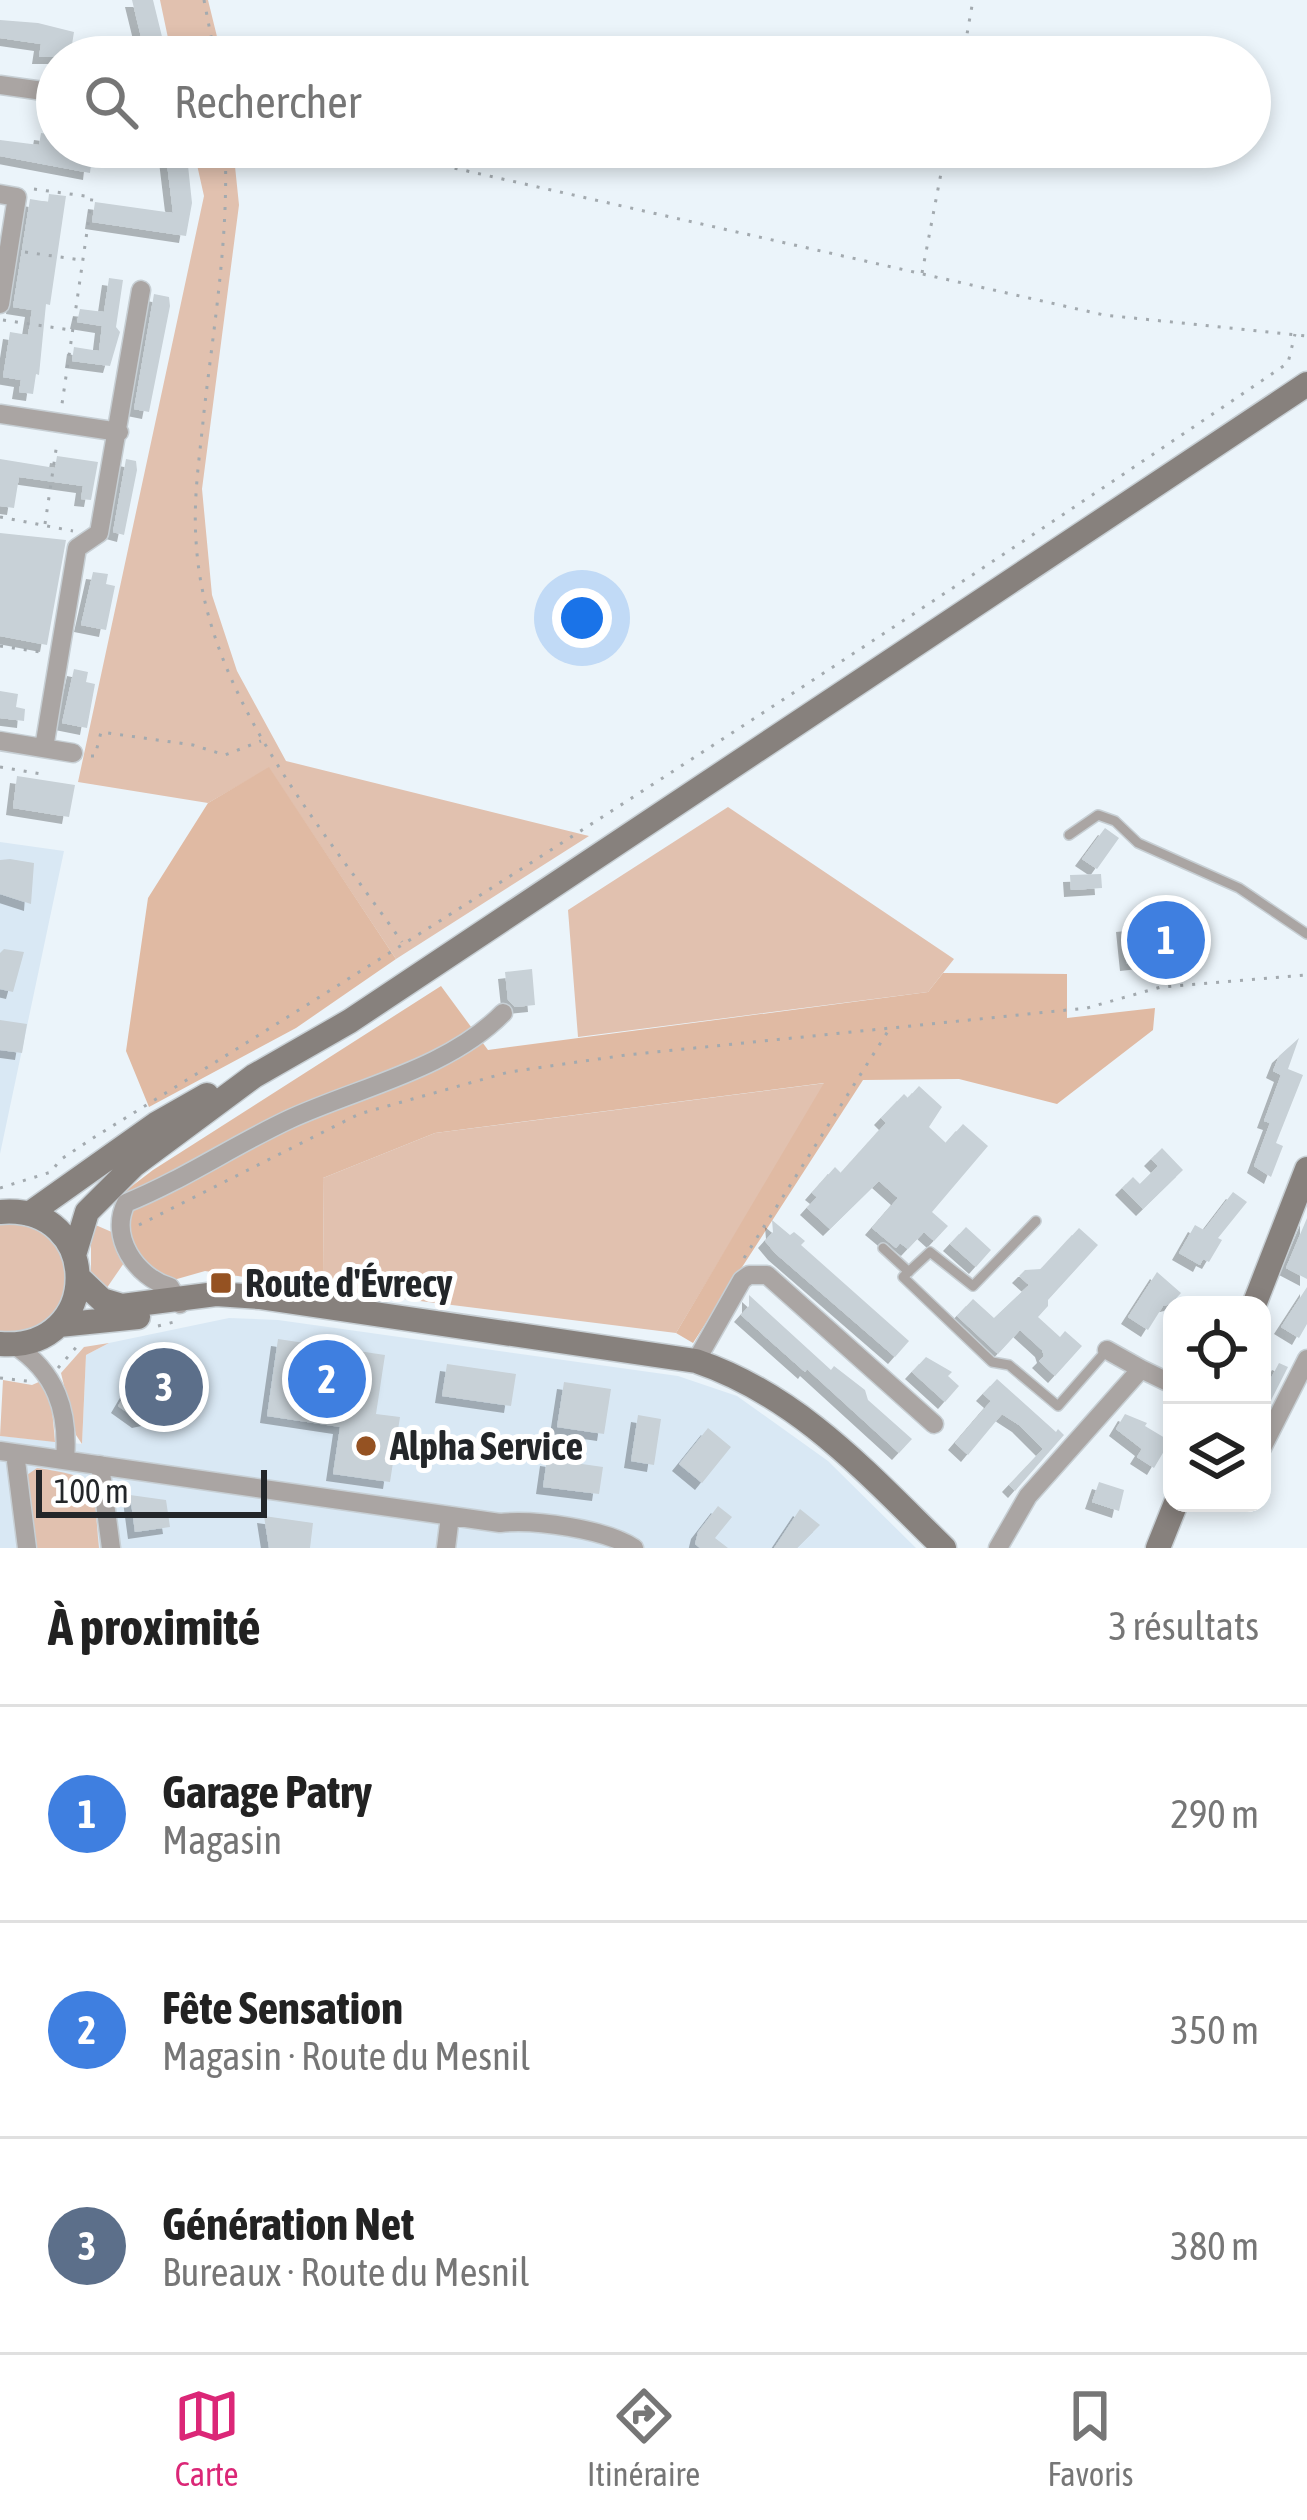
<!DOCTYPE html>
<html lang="fr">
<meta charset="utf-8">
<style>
body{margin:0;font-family:"Asap Condensed",sans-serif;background:#f2f2f2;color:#222}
.controls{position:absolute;right:36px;bottom:36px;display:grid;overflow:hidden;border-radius:24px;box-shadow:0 6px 18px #0003}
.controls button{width:108px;height:108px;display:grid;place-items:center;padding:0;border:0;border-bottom:3px solid #e0e0e0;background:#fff;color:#222;font:60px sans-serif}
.scale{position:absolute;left:36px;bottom:30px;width:231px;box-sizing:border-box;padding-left:12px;border:6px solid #232629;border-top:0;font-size:33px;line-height:42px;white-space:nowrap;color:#232629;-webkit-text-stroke:9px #fff;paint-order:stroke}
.you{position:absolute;left:582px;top:618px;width:42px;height:42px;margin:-30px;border:9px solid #fff;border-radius:50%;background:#1a73e8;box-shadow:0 0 0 18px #1a73e833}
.badge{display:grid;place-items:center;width:78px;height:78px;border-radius:50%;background:#db2777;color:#fff;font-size:39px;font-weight:700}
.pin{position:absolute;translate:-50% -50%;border:6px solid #fff;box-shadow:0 3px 12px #0006}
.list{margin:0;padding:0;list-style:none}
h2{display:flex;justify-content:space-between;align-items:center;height:156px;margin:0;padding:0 48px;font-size:51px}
h2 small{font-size:39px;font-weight:400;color:#767676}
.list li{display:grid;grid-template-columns:78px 1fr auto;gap:36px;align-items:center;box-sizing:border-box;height:216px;padding:0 48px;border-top:3px solid #e0e0e0}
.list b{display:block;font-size:45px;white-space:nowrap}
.list p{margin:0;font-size:39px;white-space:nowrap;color:#767676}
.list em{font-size:39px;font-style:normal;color:#767676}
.icon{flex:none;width:66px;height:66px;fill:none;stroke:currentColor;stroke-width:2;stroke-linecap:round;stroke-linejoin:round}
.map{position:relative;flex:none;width:1307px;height:1548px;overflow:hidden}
.search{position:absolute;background:#fff;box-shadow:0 6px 18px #0003;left:36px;right:36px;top:36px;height:132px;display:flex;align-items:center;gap:30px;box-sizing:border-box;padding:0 42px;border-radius:66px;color:#767676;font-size:45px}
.sheet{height:804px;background:#fff}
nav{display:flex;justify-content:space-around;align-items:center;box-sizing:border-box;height:168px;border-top:3px solid #e0e0e0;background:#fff;font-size:33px;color:#767676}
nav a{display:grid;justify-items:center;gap:6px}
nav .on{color:#db2777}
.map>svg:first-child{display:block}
.built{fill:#d9e8f4}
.green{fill:#e1c1af}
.forest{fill:#e0baa3}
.building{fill:#c8d1d7;filter:url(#shadow)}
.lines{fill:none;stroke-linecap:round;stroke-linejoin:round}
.lane-casing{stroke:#c7cfd4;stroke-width:12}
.street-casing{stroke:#c7cfd4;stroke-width:21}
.secondary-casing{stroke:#c7cfd4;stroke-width:27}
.path{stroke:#a3aaaf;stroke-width:3;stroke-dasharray:3 9;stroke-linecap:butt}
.lane{stroke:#aaa5a3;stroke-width:9}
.street{stroke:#aaa5a3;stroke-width:18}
.secondary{stroke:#87817d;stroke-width:24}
.poi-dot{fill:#955222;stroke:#fff;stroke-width:4.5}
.labels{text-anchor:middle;stroke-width:10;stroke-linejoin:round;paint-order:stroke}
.poi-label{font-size:39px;font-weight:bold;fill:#232629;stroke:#fff;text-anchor:start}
</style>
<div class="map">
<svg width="1307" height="1548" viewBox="0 0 1307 1548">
<defs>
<filter id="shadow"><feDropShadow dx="-7" dy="7" stdDeviation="0" flood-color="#0004"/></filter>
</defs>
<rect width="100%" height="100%" fill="#ebf4fa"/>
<!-- built -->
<path class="built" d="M0,842L64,851L0,1154Z
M229,1318L278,1320L678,1376L737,1396L828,1461L916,1548H0V1436L82,1444L86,1355L109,1343Z"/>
<!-- green -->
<path class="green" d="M160,0H208L222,57H172Z
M193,147H233L239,205L202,489L212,595L237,671L286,761L589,836L396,959L269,768L208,803L78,782L204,196Z
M728,807L954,959L928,992L578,1037L568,910Z
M826,1083L676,1333L324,1289L323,1178L435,1133Z
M0,1222C12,1223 28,1222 38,1229C75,1252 78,1316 29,1329C21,1332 9,1331 0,1332Z
M91,1223L114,1233L126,1260L104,1292L91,1273Z
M109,1343L86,1355L82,1444L76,1435L61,1373L84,1347Z
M3,1380L32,1385L41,1381L52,1409L55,1442L0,1436Z
M37,1468C106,1478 92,1484 99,1548H37L27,1475Z"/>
<!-- forest -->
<path class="forest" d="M269,767L396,959L296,1028L149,1107L126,1051L148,898L208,803Z
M943,973L1067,974V1018L1155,1008L1153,1030L1057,1104L959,1079L863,1080L693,1343L676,1333L824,1083L435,1133L323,1178L324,1289L205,1271L170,1281C130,1258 128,1241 115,1199L153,1170L441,986L488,1050L928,992Z"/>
<!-- building -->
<path class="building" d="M132,0H153L167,57H146Z
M0,20L38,23L74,32L70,57H39L41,44L0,38Z
M41,133L55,135L54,147H93L90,173L0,156V140L39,145Z
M165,147H186L192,203L186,236L92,222L95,202L173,213Z
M49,194L66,196L50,305L46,304L39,375L36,374L33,394L19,392L21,380L3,377L10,332L28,335L32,310L13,307L30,199L48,202Z
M109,278L123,280L116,327L120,332L110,366L72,361L74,347L99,351L102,326L77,322L80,309L104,312Z
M154,294L169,297L170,306L149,412L134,409Z
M57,456L98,462L91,500L81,499L83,486L19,477L14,508L0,506V459L55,468Z
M126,459L136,461L137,470L124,535L113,532Z
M0,533L66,540L47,645L0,636Z
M93,572L108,574L106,584L115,586L106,630L81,625Z
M74,669L88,672L86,682L95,684L87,728L62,723Z
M0,691L18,694L16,707L25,709L24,721L0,718Z
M17,776L75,785L69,817L13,808Z
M1105,828L1119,838L1097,869L1082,859Z
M10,859L34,863L31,904L0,894V860Z
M1101,874L1102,888L1071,890L1070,875Z
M1205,917L1209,955L1127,964L1123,925Z
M4,949L24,952L13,992L0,989V953Z
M532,969L535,1005L515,1007L508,1000L505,972Z
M0,1020L27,1024L22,1053L0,1050Z
M1299,1038L1288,1069L1303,1075L1276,1143L1283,1146L1271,1177L1254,1166L1270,1123L1264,1121L1281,1075L1273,1071L1279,1056Z
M919,1086L942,1107L929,1127L946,1143L963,1124L988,1146L932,1212L948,1226L934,1241L924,1232L908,1249L900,1243L896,1248L872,1228L898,1198L879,1181L830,1229L807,1208L817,1197L812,1193L835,1167L841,1173L886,1123L881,1118L904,1094L908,1098Z
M1162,1148L1183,1170L1143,1209L1122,1188L1133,1177L1140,1184L1158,1166L1151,1159Z
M1233,1192L1247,1202L1218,1238L1222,1240L1209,1262L1203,1259L1200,1265L1179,1253L1195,1225L1204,1230Z
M1307,1218V1279L1286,1268Z
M772,1220L790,1235L794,1232L799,1236L805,1241L801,1245L909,1341L895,1357L775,1253L765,1241L773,1232Z
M966,1227L991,1250L976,1267L950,1244Z
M1079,1228L1098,1245L1048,1300V1306L1038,1317L1060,1337L1065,1331L1082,1346L1055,1376L1039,1361L1044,1356L1042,1350L1020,1330L998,1354L957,1316L973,1299L994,1318L1029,1285L1019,1276L1025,1270L1041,1269Z
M1157,1272L1181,1293L1171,1304L1163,1306L1148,1330L1128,1317Z
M1307,1287V1324L1299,1338L1281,1327Z
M749,1295L831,1370L834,1366L865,1390L868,1400L912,1439L899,1453L807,1369L805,1372L741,1315L749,1306Z
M278,1339L385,1355L376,1414L400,1417L390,1482L333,1474L340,1427L267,1416Z
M192,1353L200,1390L172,1395L176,1413L139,1421L118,1406L131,1384L128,1366Z
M926,1357L952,1372L948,1376L959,1386L945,1402L912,1372Z
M1279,1363L1288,1367L1262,1418V1395Z
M447,1364L516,1374L511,1406L442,1396Z
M997,1379L1056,1432L1058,1429L1064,1435L1015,1491L1009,1485L1043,1449L1019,1425L1002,1414L968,1455L955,1443L991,1401L983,1394Z
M564,1382L611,1389L604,1434L557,1427Z
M1125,1414L1147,1423L1145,1426L1170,1441L1154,1468L1137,1457L1142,1449L1116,1429Z
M638,1415L661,1419L654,1465L631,1461Z
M708,1428L731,1447L702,1483L679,1464Z
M547,1459L603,1467L599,1494L543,1487Z
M1099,1482L1124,1490L1119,1511L1092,1502Z
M130,1495L166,1500L170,1527L135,1532Z
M718,1506L732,1517L715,1538L728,1548H700L695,1544L698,1532Z
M800,1509L820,1525L797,1548H774Z
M264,1516L313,1523L310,1548H269Z"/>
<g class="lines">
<!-- lane casing -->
<g class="lane-casing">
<path id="lane" d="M1069,835L1098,815L1115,821L1138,843L1239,888L1307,934
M1036,1221L973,1286L930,1252L903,1277L992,1362L1009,1365L1058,1406L1107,1350
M883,1248L909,1272"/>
</g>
<!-- street casing -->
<g class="street-casing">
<path id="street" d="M0,85L57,93
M0,194L17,197L0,304
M0,414L119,432
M0,741L73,753
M44,748L77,548L99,533L141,290
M180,1304L170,1287C136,1277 109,1237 126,1203C183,1180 234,1145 290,1119C360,1087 448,1069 503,1013
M14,1345C56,1372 69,1411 65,1460
M1107,1350L1141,1369
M696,1361L742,1280L749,1275H767L934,1424
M1262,1448L1307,1359
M0,1451L500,1523C534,1519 605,1529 634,1548
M15,1453L27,1548
M100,1465L111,1548
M446,1548L450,1516
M998,1548L1028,1496L1141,1369L1172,1384"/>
</g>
<!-- secondary casing -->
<g class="secondary-casing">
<path id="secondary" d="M0,1212C103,1203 104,1352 0,1344
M29,1214L156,1124L207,1095
M74,1255L87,1212L134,1165L254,1076L350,1021L1307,384
M79,1278L102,1300L122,1306L216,1294L259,1297L696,1361C799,1396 867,1473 944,1548
M1254,1305L1307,1169
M59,1325L138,1317
M1158,1548L1176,1503"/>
</g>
<!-- path -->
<path class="path" d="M204,0L215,57
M963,57L973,0
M225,147C229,236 214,324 204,412C200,454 193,497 196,540C204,693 318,822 402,942
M361,147L1104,315L1307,336
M34,189L92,197L62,404
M25,252L81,260
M922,273L946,147
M3,320L71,330
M0,517L73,531
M45,524L57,443
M0,646L40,652
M91,756H95L101,732L193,745L225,755L261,741
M0,767L41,774L42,768
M0,1188L51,1172L60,1160L93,1138C497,889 895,630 1288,363L1295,334
M139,1225L359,1114L509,1072L626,1055L1087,1008L1161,987L1307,975
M744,1258L890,1028
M158,1326L178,1321
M58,1368L79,1344
M0,1378L27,1381"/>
<!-- lane -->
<use href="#lane" class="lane"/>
<!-- street -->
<use href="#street" class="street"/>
<!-- secondary -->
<use href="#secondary" class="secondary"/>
</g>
<!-- markers -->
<g class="poi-dot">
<rect x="209" y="1271" width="24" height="24" rx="6"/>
<circle cx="366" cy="1446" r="12"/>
</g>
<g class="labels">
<!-- poi labels -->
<g class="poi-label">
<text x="245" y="1297">Route d'Évrecy</text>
<text x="390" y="1460">Alpha Service</text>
</g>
</g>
</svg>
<div class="controls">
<button><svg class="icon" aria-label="locate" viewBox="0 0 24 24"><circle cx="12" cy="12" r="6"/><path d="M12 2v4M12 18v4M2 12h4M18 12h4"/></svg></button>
<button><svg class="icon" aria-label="layers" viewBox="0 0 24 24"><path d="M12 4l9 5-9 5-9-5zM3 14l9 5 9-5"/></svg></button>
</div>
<div class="scale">100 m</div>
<div class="you"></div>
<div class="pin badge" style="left:1166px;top:940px;background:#3f7fe0">1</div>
<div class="pin badge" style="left:327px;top:1379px;background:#3f7fe0">2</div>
<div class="pin badge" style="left:164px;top:1387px;background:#5c6f8a">3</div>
<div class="search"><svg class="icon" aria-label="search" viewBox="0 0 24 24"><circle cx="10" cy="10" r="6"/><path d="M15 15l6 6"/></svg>Rechercher</div>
</div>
<section class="sheet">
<h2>À proximité<small>3 résultats</small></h2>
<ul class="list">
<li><span class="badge" style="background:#3f7fe0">1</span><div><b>Garage Patry</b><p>Magasin</p></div><em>290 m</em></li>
<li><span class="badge" style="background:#3f7fe0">2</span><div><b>Fête Sensation</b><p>Magasin · Route du Mesnil</p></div><em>350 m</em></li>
<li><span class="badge" style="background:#5c6f8a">3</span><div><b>Génération Net</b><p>Bureaux · Route du Mesnil</p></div><em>380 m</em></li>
</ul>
</section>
<nav>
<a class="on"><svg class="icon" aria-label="map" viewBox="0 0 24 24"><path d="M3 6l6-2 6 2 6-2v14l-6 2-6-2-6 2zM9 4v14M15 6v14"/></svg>Carte</a>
<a><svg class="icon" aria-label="directions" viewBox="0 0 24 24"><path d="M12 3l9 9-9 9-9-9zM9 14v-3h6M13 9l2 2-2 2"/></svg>Itinéraire</a>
<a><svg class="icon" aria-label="saved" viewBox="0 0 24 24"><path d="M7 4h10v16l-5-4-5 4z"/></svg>Favoris</a>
</nav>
